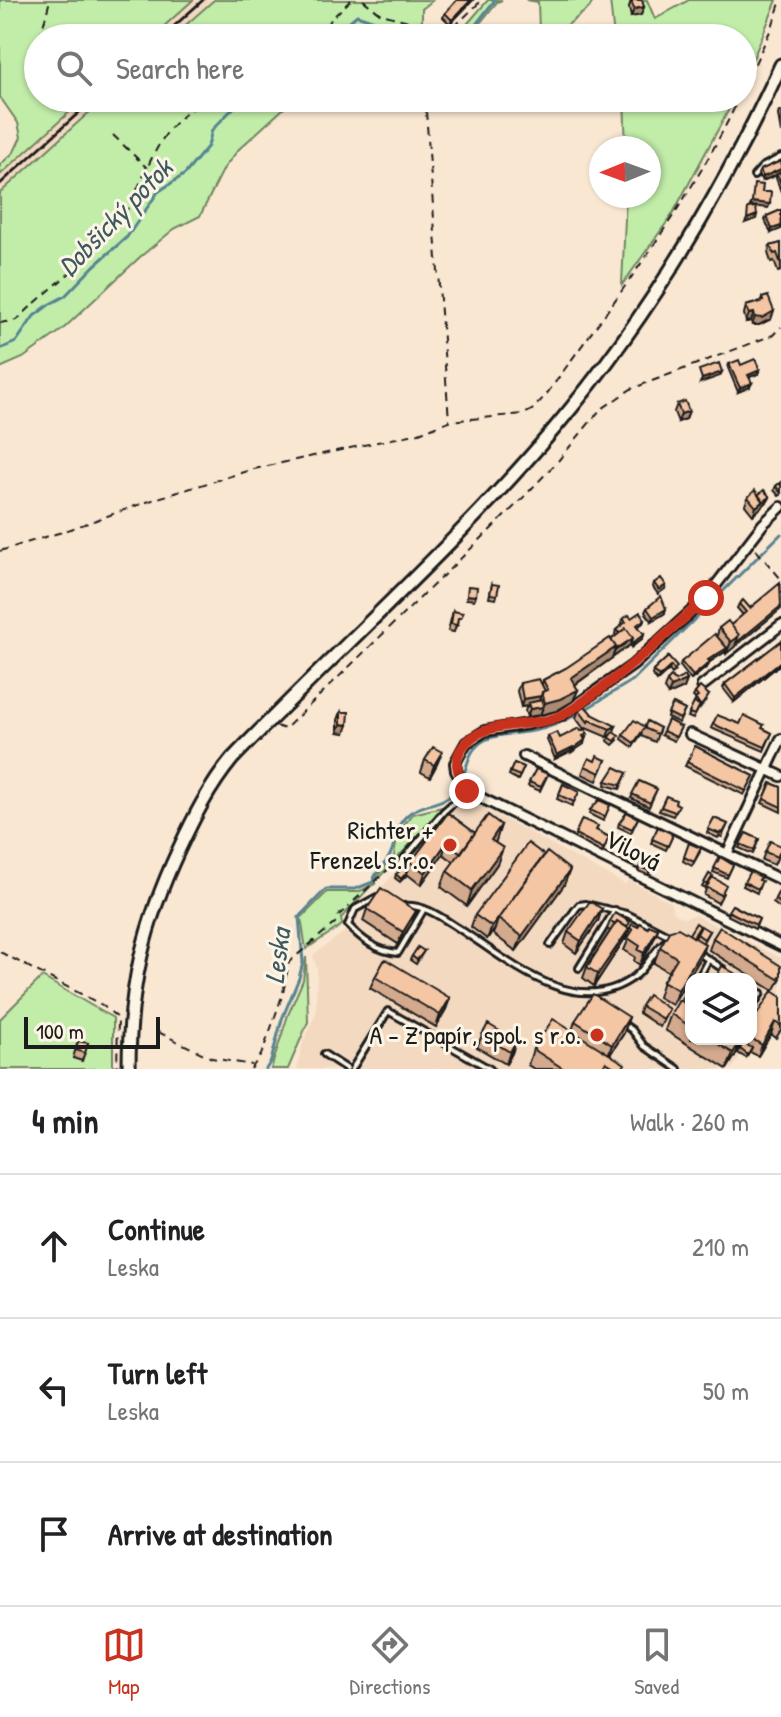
<!DOCTYPE html>
<meta charset="utf-8">
<style>
body{margin:0;font-family:"Patrick Hand",sans-serif;background:#f2f2f2;color:#202124}
.controls{position:absolute;right:24px;bottom:24px;display:grid;overflow:hidden;border-radius:16px;box-shadow:0 2px 6px #0004}
.controls button{width:72px;height:72px;display:grid;place-items:center;padding:0;border:0;border-bottom:2px solid #e0e0e0;background:#fff;color:#202124;font:40px sans-serif}
.compass{position:absolute;left:589px;top:136px;width:72px;height:72px;border-radius:50%;background:#fff;box-shadow:0 2px 6px #0004;rotate:269deg}
.scale{position:absolute;left:24px;bottom:20px;width:136px;box-sizing:border-box;padding-left:8px;border:4px solid #1c1c1c;border-top:0;font-size:22px;line-height:28px;white-space:nowrap;color:#1c1c1c;-webkit-text-stroke:6px #fcf5e5;paint-order:stroke}
.stop{position:absolute;width:24px;height:24px;margin:-18px;border:6px solid #c8321e;border-radius:50%;background:#fff}
.stop.end{background:#c8321e;border-color:#fff;box-shadow:0 2px 8px #0008}
.list{margin:0;padding:0;list-style:none}
h2{display:flex;justify-content:space-between;align-items:center;height:104px;margin:0;padding:0 32px;font-size:34px}
h2 small{font-size:26px;font-weight:400;color:#757577}
.list li{display:grid;grid-template-columns:52px 1fr auto;gap:24px;align-items:center;box-sizing:border-box;height:144px;padding:0 32px;border-top:2px solid #e0e0e0}
.list b{display:block;font-size:30px;white-space:nowrap}
.list p{margin:0;font-size:26px;white-space:nowrap;color:#757577}
.list em{font-size:26px;font-style:normal;color:#757577}
.icon{flex:none;width:44px;height:44px;fill:none;stroke:currentColor;stroke-width:2;stroke-linecap:round;stroke-linejoin:round}
.map{position:relative;flex:none;width:781px;height:1069px;overflow:hidden}
.search{position:absolute;background:#fff;box-shadow:0 2px 6px #0004;left:24px;right:24px;top:24px;height:88px;display:flex;align-items:center;gap:20px;box-sizing:border-box;padding:0 28px;border-radius:44px;color:#757577;font-size:30px}
.sheet{height:536px;background:#fff}
nav{display:flex;justify-content:space-around;align-items:center;box-sizing:border-box;height:112px;border-top:2px solid #e0e0e0;background:#fff;font-size:22px;color:#757577}
nav a{display:grid;justify-items:center;gap:4px}
nav .on{color:#c8321e}
.map>svg:first-child{display:block}
.built{fill:#f4d9c1}
.green{fill:#c2eda9;stroke:#6f8462;stroke-width:2}
.lines{fill:none;stroke-linecap:round;stroke-linejoin:round}
.stream{stroke:#578492;stroke-width:3}
.lane-casing{stroke:#1c1c1c;stroke-width:10}
.street-casing{stroke:#1c1c1c;stroke-width:14}
.secondary-casing{stroke:#1c1c1c;stroke-width:17}
.path{stroke:#1c1c1c;stroke-width:2;stroke-dasharray:8 6;stroke-linecap:butt}
.lane{stroke:#fcf5e5;stroke-width:4}
.street{stroke:#fcf5e5;stroke-width:8}
.secondary{stroke:#fcf5e5;stroke-width:11}
.rail{stroke:#1c1c1c;stroke-width:3}
.wall{fill:#d3aa8d;stroke:#1c1c1c;stroke-width:2}
.shaded-wall{fill:#ac8b73;stroke:#1c1c1c;stroke-width:2}
.building{fill:#f5c6a4;stroke:#1c1c1c;stroke-width:2}
.route{stroke:#c8321e;stroke-width:10}
.poi-dot{fill:#c8321e;stroke:#fcf5e5;stroke-width:3}
.labels{text-anchor:middle;stroke-width:6;stroke-linejoin:round;paint-order:stroke}
.poi-label{font-size:26px;fill:#1c1c1c;stroke:#fcf5e5;text-anchor:end}
.street-label{font-size:26px;fill:#1c1c1c;stroke:#fcf5e5}
.water-label{font-size:28px;font-style:italic;fill:#3f5961;stroke:#fcf5e5}
</style>
<div class="map">
<svg width="781" height="1069" viewBox="0 0 781 1069">
<rect width="100%" height="100%" fill="#fae7d2"/>
<filter id="ink" filterUnits="userSpaceOnUse"><feTurbulence type="fractalNoise" baseFrequency=".0125" numOctaves="2"/><feDisplacementMap in="SourceGraphic" scale="16" xChannelSelector="R" yChannelSelector="G"/><feConvolveMatrix kernelMatrix="1 2 1 2 8 2 1 2 1" color-interpolation-filters="sRGB"/></filter>
<g filter="url(#ink)">
<!-- built -->
<path class="built" d="M193,0H214L171,38H151Z
M85,98H105L0,193V175Z
M477,804L625,884L628,880L670,902L674,913L684,918L695,915L781,958V1011L764,1001L751,1022V979H691V1039L737,1045L740,1057L732,1069H297L303,1042L316,1013L317,969L313,955L343,933L373,897L396,871L399,872L453,809Z"/>
<!-- green -->
<path class="green" d="M0,0H193L151,38H38V98H85L0,175V165L14,152L21,137L18,123L0,97Z
M214,0H433L422,9V28L456,37L488,0H502L497,2L468,38H171Z
M526,0H594L589,8L551,38H535L539,30L538,2Z
M610,0H647L655,19L689,0H777L743,83V38H614Z
M105,98H295L239,149L224,168L200,216L174,229L140,257L62,330L23,358L0,368V193Z
M624,98H735L672,215L622,285L626,196H649V148H626Z
M446,806L341,918L342,925L306,949L301,918L327,892H358L375,884L377,876L394,856L398,832L413,814Z
M306,957L308,1022L288,1069H271L288,1015L303,980Z
M42,977L113,1018V1069H0V1019Z"/>
<g class="lines">
<!-- stream -->
<path class="stream" d="M330,38L357,15L423,38
M459,38L474,27L495,0
M0,349L16,342L34,316L50,304L65,296L94,266L127,237L158,192L185,174L208,146L212,130L243,98
M586,709L633,680L781,534
M266,1069L271,1061L282,1019L299,978L303,962L299,917L326,889H355L373,882C375,870 384,867 389,857C398,842 392,827 410,813C423,803 443,805 454,792C470,774 463,752 485,740C499,733 518,734 533,731C551,728 564,722 579,713"/>
<!-- lane casing -->
<g class="lane-casing">
<path id="lane" d="M754,176L762,167L781,157
M398,866L444,811L467,791
M377,897L355,909L348,925C362,940 377,951 398,953L424,909
M403,906C424,904 441,917 458,928C508,960 575,1021 634,977C648,967 653,950 667,940
M550,945L575,910L579,905L586,904L627,914L672,937
M697,952L723,969
M579,968L615,910
M698,979L708,960
M751,987L757,991
M682,1006L691,990
M751,1009L761,993
M625,1025L632,1030L644,1046L678,1069
M324,1054L347,1069
M352,1069L388,1011L490,1069"/>
</g>
<!-- street casing -->
<g class="street-casing">
<path id="street" d="M781,507L763,524L706,598L633,665L562,715L528,724L485,731L466,743L455,763L456,771L467,791L781,946
M702,686L781,625
M690,734L781,776
M524,756L781,880
M727,854L781,739"/>
</g>
<!-- secondary casing -->
<g class="secondary-casing">
<path id="secondary" d="M129,1069C129,986 144,924 179,849C194,817 209,787 232,759C338,649 454,547 554,429C647,319 721,196 781,65"/>
</g>
<!-- path -->
<path class="path" d="M363,0L381,14L439,29L453,28L482,0
M40,38L50,0
M319,38L332,18L351,0
M743,89L772,27L781,0
M425,98L449,420
M113,135L147,168
M0,323L17,320C49,288 87,262 116,228C122,221 126,211 131,202C154,157 163,115 216,98
M756,550L781,579
M0,551L65,531L158,498L254,469L419,433L449,421L524,414L532,410L546,395C615,299 689,206 739,98
M276,726L285,729L518,503L558,461L600,410L631,389L773,335L781,327
M354,901L393,865
M0,952L102,1005L118,1018L117,1069
M158,1032L212,1058L252,1065
M251,1069L261,1055L269,1034L283,993L289,962L335,923L339,915L350,906"/>
<!-- lane -->
<use href="#lane" class="lane"/>
<!-- street -->
<use href="#street" class="street"/>
<!-- secondary -->
<use href="#secondary" class="secondary"/>
<!-- rail -->
<path class="rail" d="M161,38L203,0
M0,184L95,98"/>
</g>
<!-- wall -->
<path class="wall" d="M473,0L450,24L443,17L445,13Z
M631,0L644,7L641,15L631,17L629,8Z
M779,111H781V133L778,115Z
M781,161V192L776,178L777,175L762,181L758,174L760,170Z
M781,210L771,233L765,220L767,216Z
M781,243V271L778,272L774,261L771,262L768,253L770,246Z
M762,298L774,311L771,319L759,325H752L751,321L746,322L744,314L746,306L761,301Z
M729,364L741,365L758,374L749,377L750,387L738,392L728,368Z
M677,404L686,419L678,422L674,412Z
M781,482V495L779,496L774,490L776,486Z
M758,495L770,497L768,501L753,515L745,505L748,497Z
M654,583L666,585L665,589L658,594L653,587Z
M492,584L497,595L496,599L489,598Z
M739,604L750,608L726,654L725,652L710,662L708,666L691,680L680,666L681,662L717,636L719,628L731,625L743,615L737,608Z
M647,608L666,609L665,613L652,621L645,612Z
M453,611L458,625L456,626L454,632L448,631Z
M623,619H645L643,623L638,627L644,634L643,638L632,647L630,645L575,685L578,690L573,701L556,711L527,717L525,711L527,706L521,707L517,691L520,683L542,684L543,680L566,668L616,636L615,634L616,630L623,624L622,623Z
M781,641V667L779,665L734,702L723,688L725,684Z
M668,657L675,671L672,674L669,670L657,681L652,675L653,671Z
M687,680L684,688L668,695L664,689L667,681Z
M695,693L709,695L700,709L699,708L693,719L688,717L696,699L693,697Z
M673,704L685,710L679,723L667,717Z
M579,710L592,714L613,732L618,740L613,745L608,741L610,736L607,737L586,728V738L584,739V744L572,752L571,751L555,759L547,740L548,736L560,738L584,729L576,718Z
M341,712L345,733L338,732V720Z
M713,724H740L762,728L772,733L764,751L711,728Z
M644,727L660,728L655,742L641,736L642,733L633,747L622,739L623,735Z
M681,727L674,741L661,735L663,731Z
M695,746L754,776L744,795L685,766Z
M442,752L437,764L430,777L421,772L425,760Z
M606,760L597,781L582,774L585,766L595,761Z
M514,763L524,767L518,780L509,775Z
M536,769L548,774L540,791L528,786Z
M627,773L620,789L605,785L606,781Z
M639,781L657,789L649,807L631,798Z
M771,783L781,787V812L762,803Z
M563,784L579,792L572,806L557,799Z
M666,796L675,803L677,809L673,816L659,811Z
M610,805L603,821L589,814L590,810Z
M448,813L475,833L501,825L494,842L503,848L497,864L467,906L441,887L447,871L454,862L443,854L421,885L407,874L411,862Z
M638,818L631,833L618,827L619,823Z
M714,818L728,824L722,837L719,836L718,838L707,833Z
M582,819L596,830L609,837L602,853L574,838Z
M658,827L672,837L666,850L651,843Z
M746,833L759,839L753,854L739,848Z
M689,843L700,852L692,866L683,861Z
M781,850L774,865L762,860L765,852Z
M544,855L564,885L516,951L493,934L495,929L487,939L471,927L475,915Z
M720,857L733,865L727,878L713,872Z
M643,859L653,864L648,875L638,871Z
M750,871L759,880L760,885L757,893L743,886Z
M407,872L406,876L400,882L395,878L396,874Z
M709,874L723,893L718,903L704,895L706,889L702,887Z
M781,887V909L773,903Z
M732,905L759,919L755,929L727,915Z
M367,909L416,911L412,923L398,944L363,921Z
M602,909L598,921L576,953L564,944L568,932Z
M610,921L628,928L624,940L594,986L583,978L587,967L610,931L607,929Z
M700,926L694,937L695,938L697,934L709,931L703,942L705,944L700,959L672,1005L658,997L663,981L669,972L654,963L660,947L689,934Z
M630,928H648L658,929L653,941L640,965L634,961L635,957L624,950L628,941L626,940Z
M713,938L781,978L774,991L709,950Z
M424,951L416,964L410,960L412,956Z
M375,977L450,998L446,1009L436,1027L370,988Z
M781,997V1030L776,1038L771,1034L758,1056L750,1052L746,1058L738,1053L743,1039H751V1024Z
M641,1006L669,1009L660,1027L639,1013Z
M691,1007V1039H742L736,1054L727,1069L665,1030L671,1014Z
M629,1017L624,1033L610,1055L623,1069H534L528,1065L533,1049L572,1031L575,1021Z
M482,1035L516,1041L512,1053L506,1064L477,1047Z
M78,1041L88,1043L82,1061L73,1058Z"/>
<!-- shaded-wall -->
<path class="shaded-wall" d="M471,0H473L450,24L452,20Z
M644,7L641,15L631,17L634,9Z
M781,169V173L762,181L763,177Z
M752,202L770,204L768,208L750,206Z
M757,215L756,219L745,223L747,219Z
M781,226V229L771,233L772,229Z
M774,311L771,319L759,325H752L755,317Z
M754,313L751,321L746,322L749,314Z
M760,370L758,374L747,378L748,375Z
M722,372L720,376L700,383L702,379Z
M752,383L750,387L738,392L740,388Z
M689,411L686,419L678,422L681,414Z
M770,497L768,501L753,515L756,507Z
M467,595L476,596L474,600L466,599Z
M781,606V609L726,654L731,642Z
M666,609L665,613L652,621L653,617Z
M644,634L643,638L632,647L633,643Z
M633,638L630,645L612,658L615,651Z
M616,647L612,658L567,690L571,678Z
M727,648L725,652L706,664L708,660Z
M781,661L779,665L734,702L735,698Z
M710,662L708,666L691,680L693,676Z
M671,666L669,670L657,681L659,677Z
M687,680L684,688L668,695L671,687Z
M578,690L573,701L556,711L540,715L545,703Z
M541,696L538,703H528L527,706L521,707L523,699Z
M543,707L540,715L527,717L530,709Z
M341,724L348,725L345,733L338,732Z
M616,726L613,734L607,737L610,729Z
M585,740L584,744L572,752L574,748Z
M573,747L571,751L555,759L557,755Z
M442,752L437,764L430,777L434,765Z
M501,825L496,841L485,856L491,840Z
M447,842L443,854L421,885L425,873Z
M503,848L497,864L467,906L472,890Z
M570,870L564,885L516,951L522,936Z
M602,909L598,921L576,953L581,941Z
M416,911L412,923L398,944L403,932Z
M498,919L495,929L487,939L492,927Z
M629,929L624,940L594,986L598,974Z
M658,929L653,941L640,965L644,953Z
M705,944L700,959L672,1005L678,990Z
M450,998L446,1009L436,1027L440,1015Z
M629,1017L624,1033L606,1060L612,1045Z
M775,1022L771,1034L758,1056L762,1045Z
M742,1039L736,1054L727,1069L733,1053Z
M516,1041L512,1053L506,1064L510,1052Z"/>
<!-- building -->
<path class="building" d="M457,0H471L452,20L445,13Z
M631,0H642L644,7L634,9Z
M781,161V169L763,177L760,170Z
M781,172V184L777,174Z
M754,184L763,185L762,192H771L770,204L752,202Z
M756,207L757,215L747,219L748,208Z
M781,210V226L772,229L767,216Z
M781,243V264L777,253L774,254L770,246Z
M768,296L774,311L762,318L755,317L754,313L749,314L746,306L763,301L762,298Z
M755,359L760,370L748,375L752,383L740,388L729,364L739,360L741,365Z
M719,363L722,372L702,379L699,370Z
M685,401L689,411L681,414L677,404Z
M781,482V492H780L776,486Z
M755,490L763,501L756,507L748,497Z
M764,490L770,497L763,502L758,495Z
M661,578L666,585L659,590L654,583Z
M780,583L781,606L736,643L739,635L731,625L746,612L739,604L743,600L750,608Z
M492,584L499,585L497,595L490,594Z
M468,586L477,587L476,596L467,595Z
M661,596L666,609L653,617L647,608Z
M453,611L463,613L461,618H458L457,625L451,624Z
M640,612L645,619L637,625L644,634L633,643L632,642L633,638L626,628L619,633L616,630L626,622L623,619L629,615L631,618Z
M728,621L739,635L731,642L719,628Z
M626,628L633,638L615,650L616,647L611,640Z
M715,634L727,648L708,660L710,662L693,676L681,662Z
M610,638L616,647L571,678L578,690L560,699L545,703L542,692L548,690L543,680L566,668Z
M781,641V661L735,698L725,684Z
M668,657L677,667L674,670L671,666L659,677L653,671Z
M685,676L687,680L671,687L667,681L671,677L675,681Z
M539,679L545,691L542,692L541,696L523,699L520,683Z
M700,687L709,695L701,706L695,699L698,697L695,693Z
M542,700L543,707L530,709L528,703Z
M694,703L700,705L695,715L689,713Z
M673,704L685,710L680,719L668,713Z
M585,706L592,714L616,726L610,729L589,720L588,722L579,710Z
M341,712H349L348,725L341,724Z
M717,715L740,724L744,715L764,725L762,728L772,733L765,747L713,724Z
M634,720L645,727L634,743L623,735Z
M668,720L681,727L676,737L663,731Z
M647,721L660,728L657,734L644,728Z
M579,728L581,731L585,729L588,734L583,736L585,740L574,748L573,747L557,755L548,736L557,732L560,738Z
M613,732L619,736L615,741L609,737Z
M695,746L754,776L746,791L687,762Z
M433,747L442,752L434,765L425,760Z
M597,756L606,760L600,773L585,766L589,758L595,761Z
M514,763L524,767L520,776L510,772Z
M615,767L627,773L621,785L606,781Z
M536,769L548,774L541,787L529,782Z
M639,781L657,789L650,803L632,794Z
M771,783L781,787V807L764,799Z
M563,784L579,792L574,802L559,795Z
M666,796L676,800L675,803L679,805L675,812L661,807Z
M599,800L610,805L605,817L590,810Z
M627,812L638,818L632,829L619,823Z
M448,813L475,833L461,853L447,842L425,873L411,862Z
M488,815L501,825L491,840L503,848L472,890L447,871Z
M714,818L728,824L723,833L721,832L720,834L708,829Z
M582,819L598,826L596,830L609,837L604,849L575,834Z
M658,827L671,833L672,837L668,846L652,839Z
M746,833L759,839L754,850L740,844Z
M770,841L781,846V850L777,857L765,852Z
M528,843L544,855L492,927L475,915Z
M689,843L701,848L694,862L684,857Z
M547,852L570,870L522,936L498,919Z
M720,857L733,865L728,875L714,868Z
M643,859L653,864L649,871L640,867Z
M403,868L407,872L401,879L396,874Z
M750,871L761,877L759,880L762,881L758,889L744,882Z
M709,874L713,876L708,885L704,883Z
M712,877L726,885L721,895L706,887Z
M781,887V904L775,899Z
M381,888L416,911L403,932L367,909Z
M590,901L602,909L581,941L568,932Z
M732,905L759,919L756,925L728,911Z
M615,913L630,922L627,927L617,921L615,925L610,921Z
M617,921L629,929L598,974L587,967Z
M640,923L648,928L649,925L658,929L644,953L638,950L640,946L628,938L633,930L630,928L632,924L638,927Z
M696,923L700,926L693,937L689,934Z
M701,926L709,931L704,939L697,934Z
M720,927L781,966V975L778,979L713,938Z
M678,928L705,944L678,990L663,981L677,958L660,947L670,930Z
M418,947L424,951L417,960L412,956Z
M385,959L450,998L440,1015L375,977Z
M722,966L736,974L733,979H715Z
M772,991L781,997V1014L780,1016L781,1017V1026L775,1022L762,1045L751,1038V1024Z
M593,994L629,1017L612,1045L575,1021Z
M648,995L669,1009L663,1019L641,1006Z
M679,1000L691,1007V1027L671,1014Z
M553,1019L625,1064L622,1069H617L606,1062L602,1069H564L533,1049Z
M488,1024L516,1041L510,1052L482,1035Z
M710,1039H742L733,1053Z
M78,1041L88,1043L85,1053L76,1050Z
M743,1043L752,1048L748,1055L740,1049Z"/>
</g>
<g class="lines" filter="url(#ink)">
<!-- route -->
<path class="route" d="M467,791C457,773 450,758 468,741C491,719 534,729 562,715C575,709 586,699 598,691C636,663 670,631 706,598"/>
</g>
<!-- markers -->
<g class="poi-dot">
<circle cx="450" cy="845" r="8"/>
<circle cx="597" cy="1035" r="8"/>
</g>
<g class="labels">
<!-- poi labels -->
<g class="poi-label">
<text x="434" y="839">Richter +<tspan x="434" dy="30">Frenzel s.r.o.</tspan></text>
<text x="581" y="1044">A - Z papír, spol. s r.o.</text>
</g>
<!-- street labels -->
<g class="street-label">
<text transform="translate(633 850) rotate(27)" y="9">Vilová</text>
</g>
<!-- water labels -->
<g class="water-label">
<text transform="translate(115 217) rotate(-46)" y="10">Dobšický potok</text>
<text transform="translate(277 956) rotate(-83)" y="10">Leska</text>
</g>
</g>
</svg>
<div class="controls">
<button><svg class="icon" aria-label="layers" viewBox="0 0 24 24"><path d="M12 4l9 5-9 5-9-5zM3 14l9 5 9-5"/></svg></button>
</div>
<svg class="compass" viewBox="-18 -18 36 36"><path d="M0-13l5 13h-10z" fill="#e53935"/><path d="M0 13l5-13h-10z" fill="#757577"/></svg>
<div class="scale">100 m</div>
<div class="stop" style="left:706px;top:598px"></div>
<div class="stop end" style="left:467px;top:791px"></div>
<div class="search"><svg class="icon" aria-label="search" viewBox="0 0 24 24"><circle cx="10" cy="10" r="6"/><path d="M15 15l6 6"/></svg>Search here</div>
</div>
<section class="sheet">
<h2>4 min<small>Walk · 260 m</small></h2>
<ul class="list">
<li><svg class="icon" aria-label="ahead" viewBox="0 0 24 24"><path d="M12 20V5M6 11l6-6 6 6"/></svg><div><b>Continue</b><p>Leska</p></div><em>210 m</em></li>
<li><svg class="icon" aria-label="left" viewBox="0 0 24 24"><path d="M17 20v-9H6M10 6l-5 5 5 5"/></svg><div><b>Turn left</b><p>Leska</p></div><em>50 m</em></li>
<li><svg class="icon" aria-label="arrive" viewBox="0 0 24 24"><path d="M6 21V4h12l-3 4 3 4H6"/></svg><div><b>Arrive at destination</b></div></li>
</ul>
</section>
<nav>
<a class="on"><svg class="icon" aria-label="map" viewBox="0 0 24 24"><path d="M3 6l6-2 6 2 6-2v14l-6 2-6-2-6 2zM9 4v14M15 6v14"/></svg>Map</a>
<a><svg class="icon" aria-label="directions" viewBox="0 0 24 24"><path d="M12 3l9 9-9 9-9-9zM9 14v-3h6M13 9l2 2-2 2"/></svg>Directions</a>
<a><svg class="icon" aria-label="saved" viewBox="0 0 24 24"><path d="M7 4h10v16l-5-4-5 4z"/></svg>Saved</a>
</nav>
